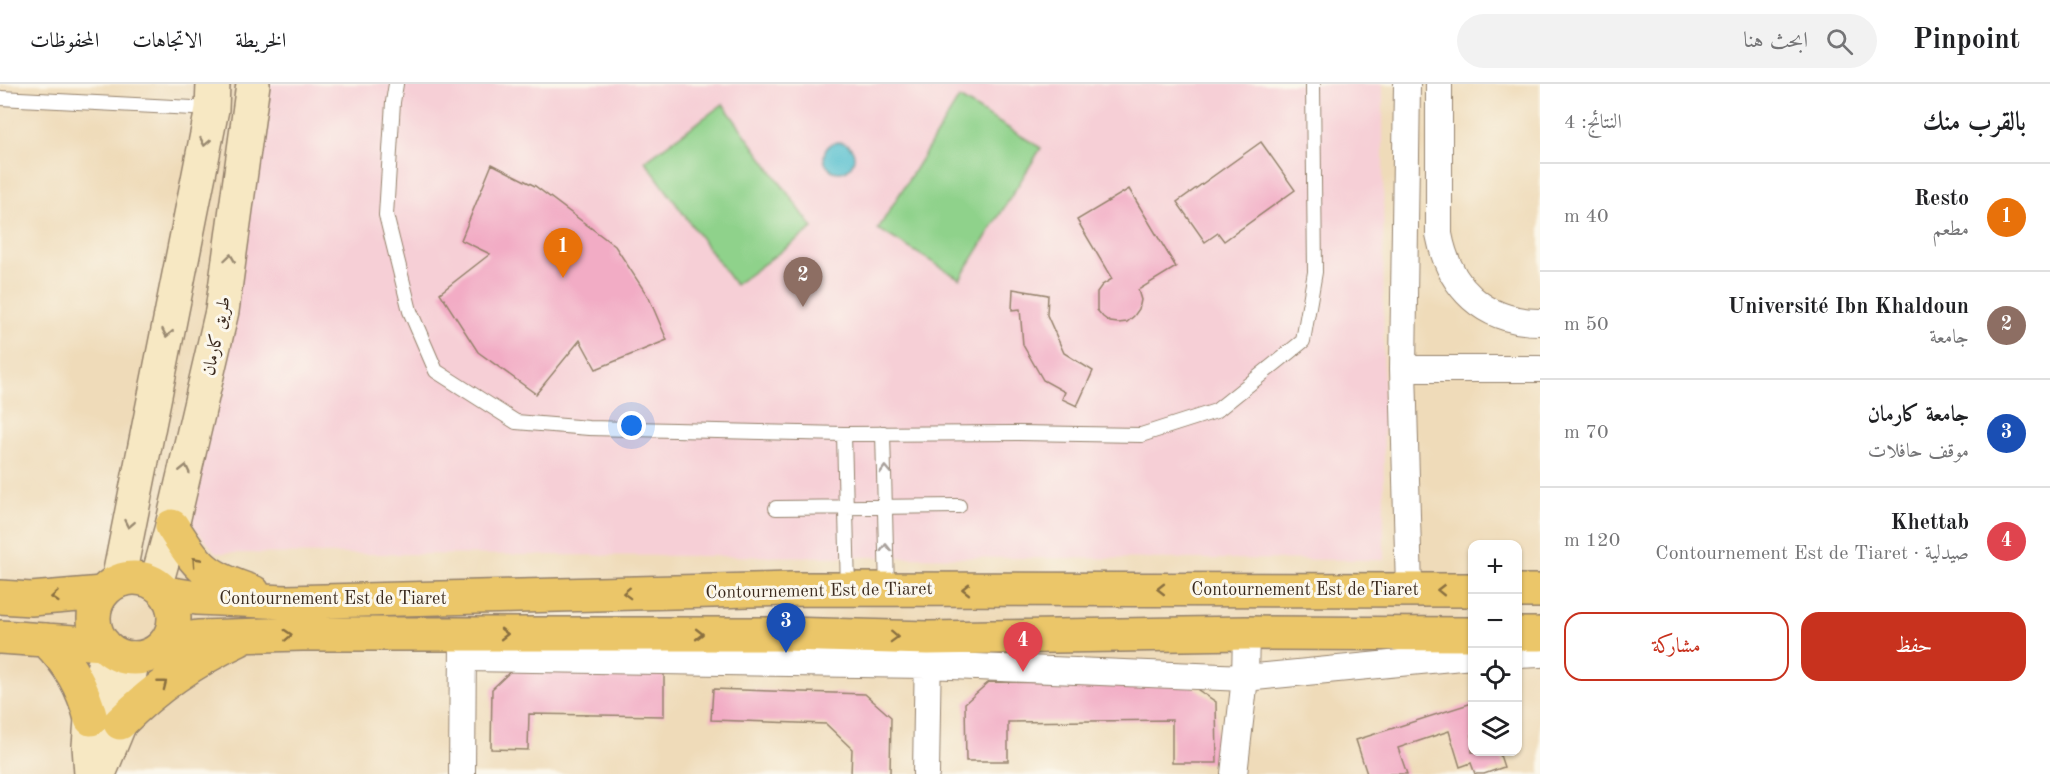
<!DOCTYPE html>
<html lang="ar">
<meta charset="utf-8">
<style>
body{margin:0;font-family:"Old Standard TT",Amiri,serif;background:#f2f2f2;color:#202124;direction:rtl}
.controls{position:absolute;right:18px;bottom:18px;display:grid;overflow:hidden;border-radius:12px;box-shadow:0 2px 4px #0004}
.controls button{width:54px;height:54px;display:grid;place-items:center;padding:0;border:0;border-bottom:2px solid #e0e0e0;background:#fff;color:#202124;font:30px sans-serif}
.you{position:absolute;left:632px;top:342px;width:21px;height:21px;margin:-15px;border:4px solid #fff;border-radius:50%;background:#1a73e8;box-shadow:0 0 0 9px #1a73e833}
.badge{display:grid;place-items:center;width:39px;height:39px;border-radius:50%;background:#c8321e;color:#fff;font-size:20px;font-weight:700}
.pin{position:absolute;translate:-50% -50px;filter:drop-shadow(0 2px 3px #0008)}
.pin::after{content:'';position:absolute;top:32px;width:21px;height:18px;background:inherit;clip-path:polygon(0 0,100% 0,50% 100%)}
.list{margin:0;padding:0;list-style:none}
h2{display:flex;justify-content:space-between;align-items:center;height:78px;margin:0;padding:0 24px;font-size:26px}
h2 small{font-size:20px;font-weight:400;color:#757577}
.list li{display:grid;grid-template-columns:39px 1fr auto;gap:18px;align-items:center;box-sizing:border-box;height:108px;padding:0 24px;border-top:2px solid #e0e0e0}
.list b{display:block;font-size:22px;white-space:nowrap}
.list p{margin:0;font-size:20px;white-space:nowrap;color:#757577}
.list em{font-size:20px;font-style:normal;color:#757577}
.actions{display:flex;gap:12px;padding:18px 24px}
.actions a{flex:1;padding:14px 0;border:2px solid #c8321e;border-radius:18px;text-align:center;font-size:21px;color:#c8321e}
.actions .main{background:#c8321e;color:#fff}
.icon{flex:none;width:33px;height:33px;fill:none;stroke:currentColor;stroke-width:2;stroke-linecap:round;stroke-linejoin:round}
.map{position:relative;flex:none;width:1540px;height:690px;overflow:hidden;direction:ltr}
header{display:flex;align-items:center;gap:36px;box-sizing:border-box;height:84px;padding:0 30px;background:#fff;border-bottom:2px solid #e0e0e0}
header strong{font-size:28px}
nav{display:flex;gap:33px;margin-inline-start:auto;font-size:21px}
.search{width:420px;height:54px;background:#f2f2f2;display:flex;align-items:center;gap:15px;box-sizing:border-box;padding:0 21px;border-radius:33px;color:#757577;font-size:22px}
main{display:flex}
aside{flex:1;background:#fff}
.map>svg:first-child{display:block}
.built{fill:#f6cfd6}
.green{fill:#8fd28b;stroke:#657e54;stroke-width:1.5}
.water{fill:#54bfcf;stroke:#487476;stroke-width:1.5}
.building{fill:#f2acc5}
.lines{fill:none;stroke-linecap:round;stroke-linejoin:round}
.lane-casing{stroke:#95826c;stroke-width:16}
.street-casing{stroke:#95826c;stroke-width:28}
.secondary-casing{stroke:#95826c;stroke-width:36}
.highway-casing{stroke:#95826c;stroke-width:36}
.lane{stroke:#fff;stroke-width:14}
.street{stroke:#fff;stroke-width:26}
.secondary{stroke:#f7e8c3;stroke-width:33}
.highway{stroke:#ebc669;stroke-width:33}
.oneway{stroke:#998970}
.oneway2{stroke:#a79f9a}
.oneway3{stroke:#8a7040}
.labels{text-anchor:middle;stroke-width:6;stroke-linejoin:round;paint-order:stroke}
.street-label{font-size:18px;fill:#3b2a1e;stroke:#fbf7ec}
</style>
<header>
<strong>Pinpoint</strong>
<div class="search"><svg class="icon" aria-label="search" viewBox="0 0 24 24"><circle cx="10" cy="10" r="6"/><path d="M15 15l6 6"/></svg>ابحث هنا</div>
<nav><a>الخريطة</a><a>الاتجاهات</a><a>المحفوظات</a></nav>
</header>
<main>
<aside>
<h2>بالقرب منك<small>النتائج: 4</small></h2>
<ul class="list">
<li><span class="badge" style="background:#e8710a">1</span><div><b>Resto</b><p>مطعم</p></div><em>40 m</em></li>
<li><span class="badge" style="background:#8d6e63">2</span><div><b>Université Ibn Khaldoun</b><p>جامعة</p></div><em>50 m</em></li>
<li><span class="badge" style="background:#1a4fb4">3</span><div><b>جامعة كارمان</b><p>موقف حافلات</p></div><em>70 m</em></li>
<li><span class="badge" style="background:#e0444e">4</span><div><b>Khettab</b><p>صيدلية · Contournement Est de Tiaret</p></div><em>120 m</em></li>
</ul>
<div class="actions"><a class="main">حفظ</a><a>مشاركة</a></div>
</aside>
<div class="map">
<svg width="1540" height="690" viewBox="0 0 1540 690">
<rect width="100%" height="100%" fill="#fbf7ec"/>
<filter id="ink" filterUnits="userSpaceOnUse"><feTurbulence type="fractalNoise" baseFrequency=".0167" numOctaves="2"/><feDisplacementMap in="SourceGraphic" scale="12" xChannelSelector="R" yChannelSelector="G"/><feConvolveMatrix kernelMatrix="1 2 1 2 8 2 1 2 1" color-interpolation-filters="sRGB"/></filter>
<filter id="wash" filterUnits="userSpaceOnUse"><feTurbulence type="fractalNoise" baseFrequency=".008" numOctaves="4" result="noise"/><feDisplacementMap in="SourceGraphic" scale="24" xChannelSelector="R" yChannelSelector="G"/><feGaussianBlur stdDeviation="1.35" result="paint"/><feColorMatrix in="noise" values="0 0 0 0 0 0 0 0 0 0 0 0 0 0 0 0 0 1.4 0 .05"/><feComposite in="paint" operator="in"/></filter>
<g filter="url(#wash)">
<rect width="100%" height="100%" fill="#efdbb9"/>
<!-- built -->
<path class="built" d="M260,0H1383L1384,476L216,469L184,431Z"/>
<!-- green -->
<path class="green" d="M959,14L1041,64L960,195L878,145Z
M723,20L813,144L735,201L645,77Z"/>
<!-- water -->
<path class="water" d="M824 73a15 15 0 1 1 30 0a15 15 0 1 1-30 0Z"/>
<g id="blocks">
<!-- building -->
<path class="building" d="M1261,58L1295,106L1224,157L1218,149L1205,158L1177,118Z
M492,80L535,102L615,162L649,214L667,256L596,285L580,256L536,310L478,268L440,209L490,170L461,156Z
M1129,105L1176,183L1138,206L1141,216L1139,225L1134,232L1127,238L1118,239L1110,238L1103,233L1097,226V208L1102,201L1112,195L1077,136Z
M1013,205L1048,211L1047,231L1064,269L1093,287L1077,322L1062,315L1065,308L1043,296L1023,261L1020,225L1012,226Z
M514,584L664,586V632L529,630L528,666L491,665L492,605Z
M989,598L1189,600L1216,618L1217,679H1172V636L1008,638V677H966L965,619Z
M713,605L865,610L891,633L890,690H851L852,665L826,640L711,636Z
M1472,619V668H1499L1504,683L1484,690H1475L1471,679L1460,683L1449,647L1398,664L1407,690H1367L1356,656Z"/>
</g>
</g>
<g filter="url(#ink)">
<use href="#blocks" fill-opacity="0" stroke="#95826c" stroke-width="1.5"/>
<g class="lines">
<!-- lane casing -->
<g class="lane-casing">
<path id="lane" d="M396,0L393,18L386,131L410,227L436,287L516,338L589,344L844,350L1019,349L1141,351L1216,327L1303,257L1315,188L1313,0
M0,14L212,25
M883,349L887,505
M844,350L848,505
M776,424L959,422"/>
</g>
<!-- street casing -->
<g class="street-casing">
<path id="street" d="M1407,0L1403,285L1409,505
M1439,0V150C1449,204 1484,238 1540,238
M1403,285H1540
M1518,571L1540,570
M463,574L927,581L1245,594L1246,549
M462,690L463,556
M926,690L928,563
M1234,690L1245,594L1472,572"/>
</g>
<!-- secondary casing -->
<g class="secondary-casing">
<path id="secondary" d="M118,497L212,25L213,0
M156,500L172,442L222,227L253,0
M91,690L89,662L91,635L108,565
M99,690L120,639L133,574"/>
</g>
<!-- highway casing -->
<g class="highway-casing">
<path id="highway" d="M172,442C199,484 204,492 253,508
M94 534a40 40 0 1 1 80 0a40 40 0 1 1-80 0Z
M1518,507H1540
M166,509L197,514L286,518L791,505L1472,506
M0,513L31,515L102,509
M1518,550H1540
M0,553L104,560
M46,556C69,579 83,603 91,635
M167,558L198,553L302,550H787L928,554L1246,549L1472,550
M120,639C155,604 193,577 238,556"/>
</g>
<!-- lane -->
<use href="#lane" class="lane"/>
<!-- street -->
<use href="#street" class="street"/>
<!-- secondary -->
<use href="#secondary" class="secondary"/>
<!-- highway -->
<use href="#highway" class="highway"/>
</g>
<!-- one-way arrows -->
<defs><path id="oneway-chevron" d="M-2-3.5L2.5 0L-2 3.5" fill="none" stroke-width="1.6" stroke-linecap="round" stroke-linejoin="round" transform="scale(1.5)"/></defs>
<g class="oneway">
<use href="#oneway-chevron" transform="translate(205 58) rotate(101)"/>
<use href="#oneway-chevron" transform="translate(230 174) rotate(-82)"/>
<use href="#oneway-chevron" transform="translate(167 249) rotate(101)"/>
<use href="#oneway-chevron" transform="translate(185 385) rotate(-77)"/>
<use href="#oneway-chevron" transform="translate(129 440) rotate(101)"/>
</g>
<g class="oneway2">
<use href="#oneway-chevron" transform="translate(885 386) rotate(-92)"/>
<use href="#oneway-chevron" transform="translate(886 464) rotate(-91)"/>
</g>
<g class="oneway3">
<use href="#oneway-chevron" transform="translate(196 477) rotate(-132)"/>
<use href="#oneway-chevron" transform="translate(966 505) rotate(-180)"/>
<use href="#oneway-chevron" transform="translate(1161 505) rotate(-180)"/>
<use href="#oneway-chevron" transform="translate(1441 506) rotate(-179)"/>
<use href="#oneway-chevron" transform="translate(627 509) rotate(178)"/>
<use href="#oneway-chevron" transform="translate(55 513) rotate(175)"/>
<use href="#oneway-chevron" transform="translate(504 550)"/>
<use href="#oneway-chevron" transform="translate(699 550)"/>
<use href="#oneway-chevron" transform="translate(288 551) rotate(-3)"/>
<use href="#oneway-chevron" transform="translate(894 553) rotate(2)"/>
<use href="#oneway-chevron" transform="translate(163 600) rotate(-38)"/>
</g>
</g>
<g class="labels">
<!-- street labels -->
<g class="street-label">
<text transform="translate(216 252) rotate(-78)" y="6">طريق كارمان</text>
<text x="1305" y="511">Contournement Est de Tiaret</text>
<text transform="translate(819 506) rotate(-1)" y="6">Contournement Est de Tiaret</text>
<text x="333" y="520">Contournement Est de Tiaret</text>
</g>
</g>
</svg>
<div class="controls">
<button>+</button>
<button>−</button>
<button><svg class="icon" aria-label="locate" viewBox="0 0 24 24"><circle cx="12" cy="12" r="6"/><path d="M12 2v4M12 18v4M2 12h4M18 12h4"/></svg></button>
<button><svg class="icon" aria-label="layers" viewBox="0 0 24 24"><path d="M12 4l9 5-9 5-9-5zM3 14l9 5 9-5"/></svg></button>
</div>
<div class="you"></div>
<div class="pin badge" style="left:563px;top:194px;background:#e8710a">1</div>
<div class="pin badge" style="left:803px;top:223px;background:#8d6e63">2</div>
<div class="pin badge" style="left:786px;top:569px;background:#1a4fb4">3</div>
<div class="pin badge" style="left:1023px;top:588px;background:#e0444e">4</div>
</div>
</main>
